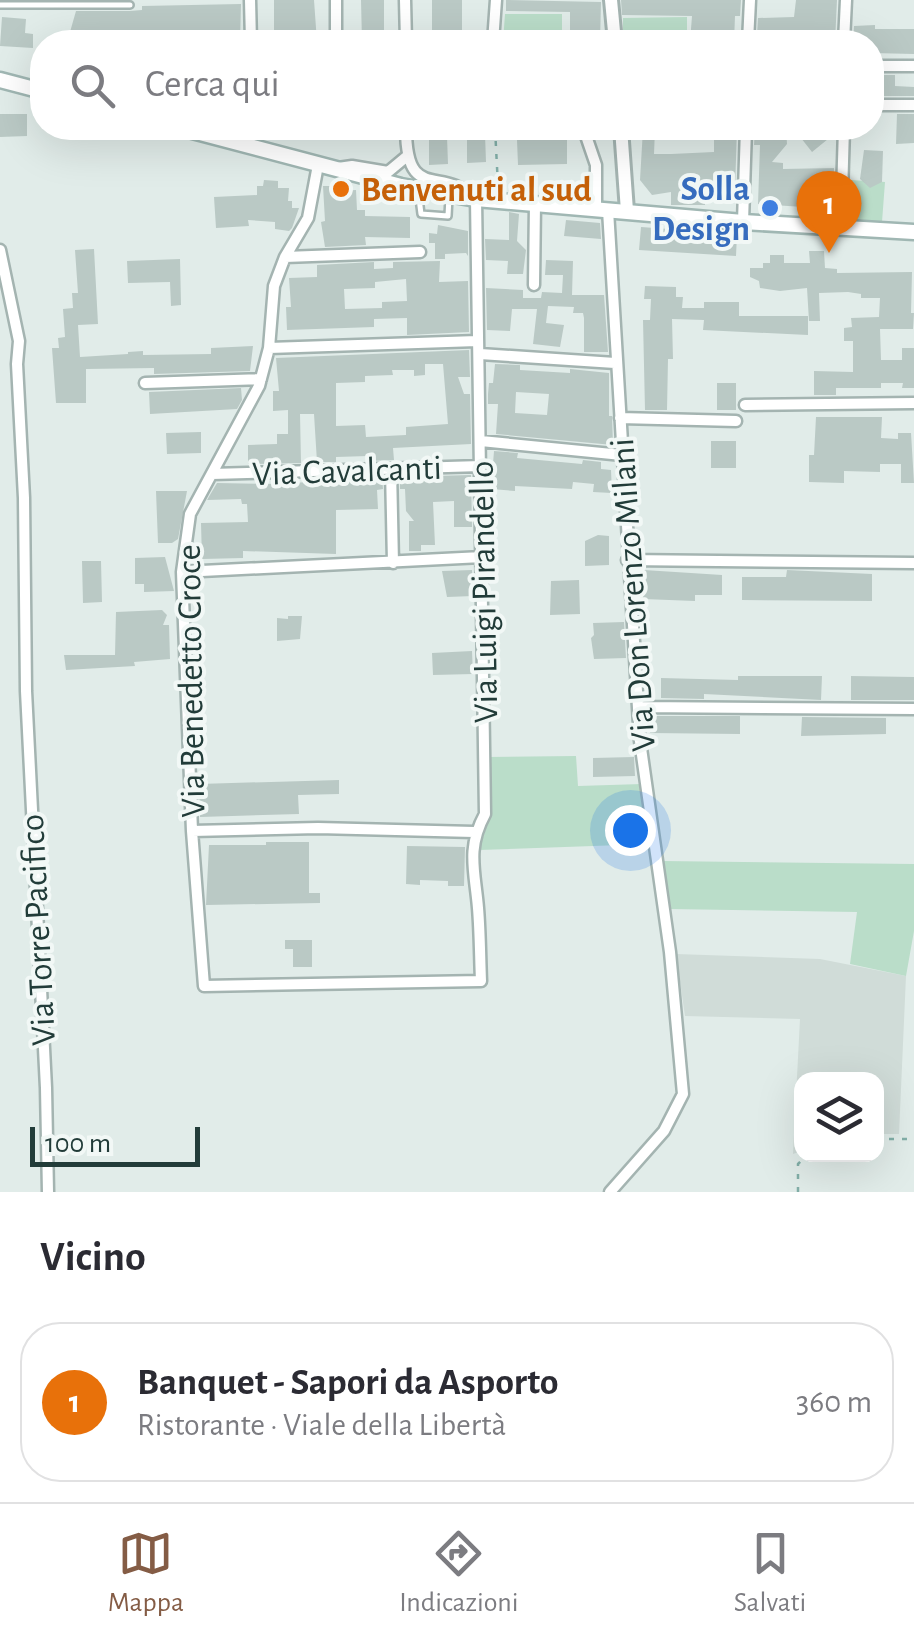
<!DOCTYPE html>
<html lang="it">
<meta charset="utf-8">
<style>
body{margin:0;font-family:"Alegreya Sans",sans-serif;background:#f7f7f7;color:#2b2b33}
.controls{position:absolute;right:30px;bottom:30px;display:grid;overflow:hidden;border-radius:20px;box-shadow:0 10px 40px #0002}
.controls button{width:90px;height:90px;display:grid;place-items:center;padding:0;border:0;border-bottom:2px solid #e1e1e2;background:#fff;color:#2b2b33;font:50px sans-serif}
.scale{position:absolute;left:30px;bottom:25px;width:170px;box-sizing:border-box;padding-left:10px;border:5px solid #223c39;border-top:0;font-size:28px;line-height:35px;white-space:nowrap;color:#223c39;-webkit-text-stroke:8px #f2f8f6;paint-order:stroke}
.you{position:absolute;left:630px;top:830px;width:35px;height:35px;margin:-25px;border:8px solid #fff;border-radius:50%;background:#1a73e8;box-shadow:0 0 0 15px #1a73e833}
.badge{display:grid;place-items:center;width:65px;height:65px;border-radius:50%;background:#845c45;color:#fff;font-size:32px;font-weight:700}
.pin{position:absolute;translate:-50% -82px;filter:drop-shadow(0 2px 5px #0008)}
.pin::after{content:'';position:absolute;top:52px;width:35px;height:30px;background:inherit;clip-path:polygon(0 0,100% 0,50% 100%)}
.list{margin:0;padding:0;list-style:none}
h2{display:flex;justify-content:space-between;align-items:center;height:130px;margin:0;padding:0 40px;font-size:42px}
h2 small{font-size:32px;font-weight:400;color:#7c7c81}
.list li{display:grid;grid-template-columns:65px 1fr auto;gap:30px;align-items:center;box-sizing:border-box;height:160px;margin:0 20px 20px;padding:0 20px;border:2px solid #e1e1e2;border-radius:40px}
.list b{display:block;font-size:38px;white-space:nowrap}
.list p{margin:0;font-size:32px;white-space:nowrap;color:#7c7c81}
.list em{font-size:32px;font-style:normal;color:#7c7c81}
.icon{flex:none;width:55px;height:55px;fill:none;stroke:currentColor;stroke-width:2;stroke-linecap:round;stroke-linejoin:round}
.map{position:relative;flex:none;width:914px;height:1192px;overflow:hidden}
.search{position:absolute;background:#fff;box-shadow:0 10px 40px #0002;left:30px;right:30px;top:30px;height:110px;display:flex;align-items:center;gap:25px;box-sizing:border-box;padding:0 35px;border-radius:40px;color:#7c7c81;font-size:38px}
.sheet{height:310px;background:#fff}
nav{display:flex;justify-content:space-around;align-items:center;box-sizing:border-box;height:140px;border-top:2px solid #e1e1e2;background:#fff;font-size:28px;color:#7c7c81}
nav a{display:grid;justify-items:center;gap:5px}
nav .on{color:#845c45}
.map>svg:first-child{display:block}
.built{fill:#d0dcd8}
.green{fill:#baddc9}
.building{fill:#bac9c5;fill-rule:evenodd}
.lines{fill:none;stroke-linecap:round;stroke-linejoin:round}
.service-casing{stroke:#a4b4b1;stroke-width:10}
.minor-casing{stroke:#a4b4b1;stroke-width:15}
.tertiary-casing{stroke:#a4b4b1;stroke-width:18}
.secondary-casing{stroke:#a0b7b3;stroke-width:19}
.path{stroke:#82afa8;stroke-width:2.5;stroke-dasharray:5 8;stroke-linecap:butt}
.service{stroke:#fff;stroke-width:5}
.minor{stroke:#fff;stroke-width:10}
.tertiary{stroke:#fff;stroke-width:12}
.secondary{stroke:#fff;stroke-width:14}
.food-dot{fill:#e8710a;stroke:#f2f8f6;stroke-width:4}
.shop-dot{fill:#3f7fe0;stroke:#f2f8f6;stroke-width:4}
.labels{text-anchor:middle;stroke-width:8;stroke-linejoin:round;paint-order:stroke}
.shop-label{font-size:35px;font-weight:bold;fill:#366cbe;stroke:#f2f8f6;text-anchor:end}
.food-label{font-size:35px;font-weight:bold;fill:#c56008;stroke:#f2f8f6;text-anchor:start}
.street-label{font-size:35px;fill:#223c39;stroke:#f2f8f6}
</style>
<div class="map">
<svg width="914" height="1192" viewBox="0 0 914 1192">
<rect width="100%" height="100%" fill="#e1ece9"/>
<!-- built -->
<path class="built" d="M676,954L820,959L906,976L899,1134H877L876,1080H802L801,1151L793,1154L800,1019L685,1016Z"/>
<!-- green -->
<path class="green" d="M505,14H562V42H503Z
M687,17V42H623V18Z
M851,180L885,182L882,222L848,219Z
M576,756L578,786L642,784L650,844L479,850L489,819L487,757Z
M662,861L914,864V931L906,976L850,964L857,912L669,909Z"/>
<!-- building -->
<path class="building" d="M274,0H314L317,42H269V32L274,31Z
M361,0H384V42H362Z
M432,0H462V42H432Z
M506,0L601,2L600,42H570V12L506,11Z
M621,0H741L740,16H735L734,42H690L692,16L622,15Z
M796,0H837L835,42H781V35H757L758,18L794,17Z
M241,4L240,42H82L68,39L76,11H130L142,10V6Z
M2,17L26,19L25,33L33,34V48L0,46Z
M875,25V29H914V54L872,53V42H853L854,26Z
M872,75H895V86L914,87V96H872Z
M0,114H27V136L0,137Z
M897,114H914V143L896,144Z
M714,128H737L735,190L705,192V205H671V192L652,195L640,180L643,129H655L654,154H671L714,152Z
M755,128H786L787,144L772,162L783,163V169L834,168L833,209L758,204L760,145H754Z
M803,128H833V135L812,152L797,133Z
M485,134L486,162L467,163V135Z
M447,136L448,164L429,165V137Z
M567,139V164L518,165L517,140Z
M864,150L883,151L882,182L870,188L860,179Z
M264,180L278,181V188H289L288,201H292V208H299L292,228L289,231L275,229V222L248,220L249,226L216,228L214,197L257,195V186H263Z
M323,186H334L335,191L356,190L357,210H365V216L410,217V238L365,237L366,245L325,247L321,222L325,221Z
M509,212L519,214L517,241L526,250L523,274H507L508,261L486,260L485,239L509,240Z
M566,220L600,223L601,239L564,236Z
M438,225L468,231V256L466,253L445,254V259H435V243H429V233L437,234Z
M641,227L737,234L736,256L639,250Z
M94,249L98,324L78,325L80,357L128,354V352L143,351V355L211,354V348L253,346L250,371L154,374V368L86,369V403H56L52,348H59L58,338L65,337L63,309L73,308L72,293H78L75,250Z
M809,251H824L825,268L837,269V273L912,272L911,313H914L913,329H880L881,360H902V348H914V388H902L903,383H881V388H836V395H814V371L853,372V341H844V328L852,327L851,318L879,317L880,298H861V294L848,292L819,293L820,321H809L807,288L780,291L760,288L759,281L750,277V268H763V263H770V255H784V263H810Z
M180,259L181,305L171,306L170,282L128,283L127,261Z
M546,260L573,261L572,295H604L608,352H584V318L583,313H573L574,307L548,306L546,323L564,325L560,347L533,344L537,309H512L510,331L487,330L486,288L523,290V298H541L542,292L562,293L563,275H545Z
M440,261L439,282L468,281L469,332L407,335V318L374,319V327L287,330L286,307H291L289,278L317,277V265L374,262V269L393,268V262ZM406,279L407,301L382,302V308L345,309L344,289L375,288V282Z
M645,286L676,287V297H683L682,308H704V302H739V316H808V335L703,330L704,320L672,319L673,359H668L667,410H645L643,320H650L651,299H644Z
M469,350L470,377H458L464,394H470L471,444L393,448L394,460L368,461V456L336,457V462H317L314,414H300L301,463L248,464V445L277,444V434H288V410L273,411V391H279L276,358ZM425,364H443L448,424L406,427V435L366,437L365,425L336,426V383L365,382V376L393,375L392,370H414V376L425,375Z
M495,364L520,365V370L570,373V369L609,373V416H612L613,445L496,434L498,404H488V394L489,383H493ZM516,392L549,394L547,415L515,413Z
M717,383H736V410H717Z
M241,388L242,400L237,409L150,414L149,392Z
M816,417H882L881,438L898,439V433H911L914,483H901V464H880V472L844,471V483L809,482V455H814Z
M201,432V453L167,454L166,433Z
M711,441H736V468H711Z
M494,451L518,453L517,458L582,464L583,460L601,462V469L611,470L612,493L593,492L594,484L573,482L572,489L515,486V491L491,489Z
M471,475L472,527H454V501L433,502L435,545H421V551H409V521H414L406,511L405,489H400V477Z
M368,478H382L383,489L377,490L378,509L336,510V554L243,551V558L202,559L201,523L248,522L247,504H242L241,499L207,500L217,483L278,484Z
M156,491H187L178,539L172,543H158Z
M598,535L609,536V565L585,566V541Z
M165,557L174,591L144,592V584H135V558Z
M82,561H101L102,602L83,603Z
M472,570L473,596L447,597L442,571Z
M644,570L722,575V595H695V601L643,599Z
M787,570L872,574V601L742,600V577H786Z
M579,580L580,614L550,615L551,581Z
M162,610L167,615L163,625H169L170,659L134,662L135,666L66,670L64,655H115L116,612Z
M288,616H302L300,639L277,641V618L288,619Z
M624,622L626,658L594,659L591,638L594,635L593,623Z
M472,651L473,674L433,675L432,653Z
M738,676H822L821,700L704,694V699L661,698V678L738,680Z
M851,676L914,677V700H851Z
M650,716H740V734L650,733Z
M802,717L886,718V734L801,736Z
M634,757L635,776L593,777V758Z
M339,780V794L298,795L299,814L200,817L199,784Z
M266,842H309V893H320V903L206,905L209,845H266Z
M407,846L465,847L464,886H448V881L420,880V885L406,884Z
M285,940H312V967H293V949H285Z"/>
<g class="lines">
<!-- service casing -->
<g class="service-casing">
<path id="service" d="M0,5H130
M418,190L421,214L448,216L449,197"/>
</g>
<!-- minor casing -->
<g class="minor-casing">
<path id="minor" d="M250,0L251,42
M336,0V42
M405,0L406,42
M493,42L496,0
M748,42L750,0
M844,42L846,0
M872,66H914
M872,105H914
M406,128C406,204 442,165 473,198
M579,128L584,130L596,165V209
M244,145L247,128
M318,165L308,218L285,257L274,286L269,348L259,386L190,514L182,572L192,831L204,986L481,981C480,957 480,932 478,908C475,871 466,849 485,814L476,199
M338,168L352,166L388,172L406,157
M608,210L640,741L670,952L683,1094L664,1131L610,1192
M743,222L746,128
M841,228L844,128
M0,250L19,341L17,364L24,498L26,691L46,1088L48,1192
M285,257L420,252
M534,285L535,203
M269,348L477,341
M480,354L615,363
M145,383L261,379
M745,405L914,403
M620,418L736,421
M481,441L622,455
M391,469L393,563
M212,474L481,466
M627,560L914,563
M182,572L482,557
M639,707L914,709
M192,831L318,828L474,832"/>
</g>
<!-- tertiary casing -->
<g class="tertiary-casing">
<path id="tertiary" d="M611,0L615,42
M621,128L627,211"/>
</g>
<!-- secondary casing -->
<g class="secondary-casing">
<path id="secondary" d="M0,80L42,91
M181,128L401,186L476,199L743,222L914,232"/>
</g>
<!-- path -->
<path class="path" d="M495,128L498,186
M501,180H514
M876,1139H914
M798,1192V1164L808,1154"/>
<!-- service -->
<use href="#service" class="service"/>
<!-- minor -->
<use href="#minor" class="minor"/>
<!-- tertiary -->
<use href="#tertiary" class="tertiary"/>
<!-- secondary -->
<use href="#secondary" class="secondary"/>
</g>
<!-- markers -->
<circle class="food-dot" cx="341" cy="189" r="10"/>
<circle class="shop-dot" cx="770" cy="208" r="10"/>
<g class="labels">
<!-- shop labels -->
<g class="shop-label">
<text x="750" y="200">Solla<tspan x="750" dy="40">Design</tspan></text>
</g>
<!-- food labels -->
<g class="food-label">
<text x="361" y="201">Benvenuti al sud</text>
</g>
<!-- street labels -->
<g class="street-label">
<text transform="translate(347 470) rotate(-2)" y="12">Via Cavalcanti</text>
<text transform="translate(483 592) rotate(-91)" y="12">Via Luigi Pirandello</text>
<text transform="translate(632 595) rotate(-94)" y="12">Via Don Lorenzo Milani</text>
<text transform="translate(190 681) rotate(-91)" y="12">Via Benedetto Croce</text>
<text transform="translate(37 930) rotate(-93)" y="12">Via Torre Pacifico</text>
</g>
</g>
</svg>
<div class="controls">
<button><svg class="icon" aria-label="layers" viewBox="0 0 24 24"><path d="M12 4l9 5-9 5-9-5zM3 14l9 5 9-5"/></svg></button>
</div>
<div class="scale">100 m</div>
<div class="you"></div>
<div class="pin badge" style="left:829px;top:253px;background:#e8710a">1</div>
<div class="search"><svg class="icon" aria-label="search" viewBox="0 0 24 24"><circle cx="10" cy="10" r="6"/><path d="M15 15l6 6"/></svg>Cerca qui</div>
</div>
<section class="sheet">
<h2>Vicino<small></small></h2>
<ul class="list">
<li><span class="badge" style="background:#e8710a">1</span><div><b>Banquet - Sapori da Asporto</b><p>Ristorante · Viale della Libertà</p></div><em>360 m</em></li>
</ul>
</section>
<nav>
<a class="on"><svg class="icon" aria-label="map" viewBox="0 0 24 24"><path d="M3 6l6-2 6 2 6-2v14l-6 2-6-2-6 2zM9 4v14M15 6v14"/></svg>Mappa</a>
<a><svg class="icon" aria-label="directions" viewBox="0 0 24 24"><path d="M12 3l9 9-9 9-9-9zM9 14v-3h6M13 9l2 2-2 2"/></svg>Indicazioni</a>
<a><svg class="icon" aria-label="saved" viewBox="0 0 24 24"><path d="M7 4h10v16l-5-4-5 4z"/></svg>Salvati</a>
</nav>
